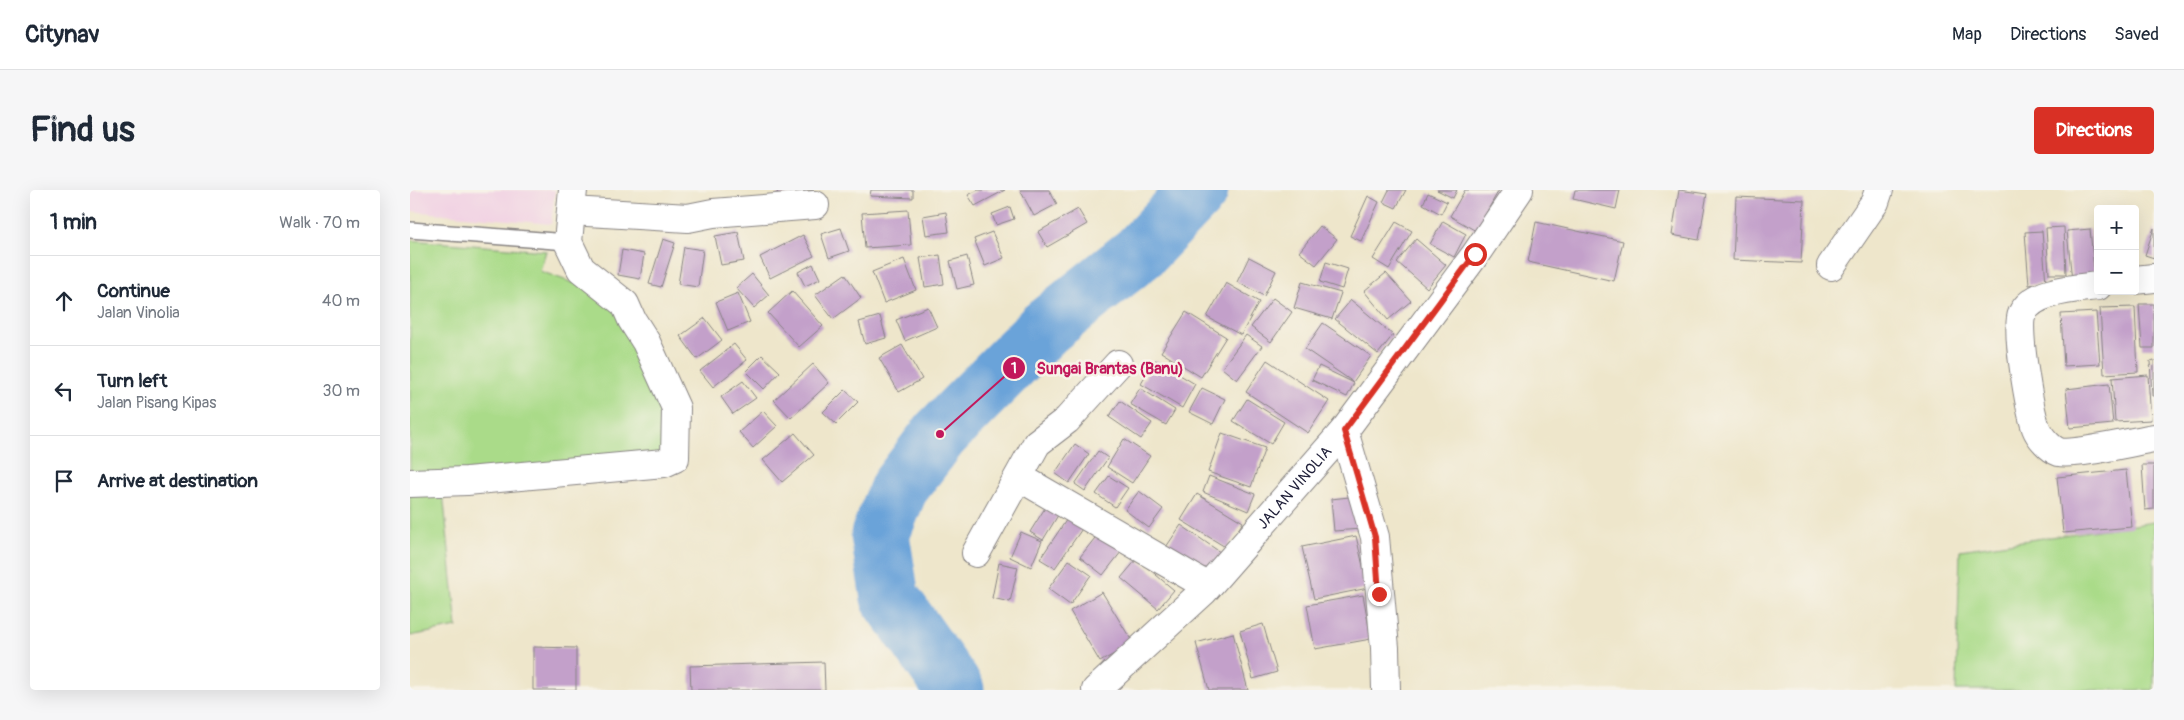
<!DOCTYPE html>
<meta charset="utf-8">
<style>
body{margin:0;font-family:Pangolin,sans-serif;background:#f6f6f7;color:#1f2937}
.controls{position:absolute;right:15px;top:15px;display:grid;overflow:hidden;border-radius:5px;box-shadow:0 5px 20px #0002}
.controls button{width:45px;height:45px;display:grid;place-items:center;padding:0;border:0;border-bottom:1px solid #e0e1e3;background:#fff;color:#1f2937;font:25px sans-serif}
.stop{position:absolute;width:15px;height:15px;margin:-11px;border:4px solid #d93025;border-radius:50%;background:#fff}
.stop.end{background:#d93025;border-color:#fff;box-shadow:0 1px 5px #0008}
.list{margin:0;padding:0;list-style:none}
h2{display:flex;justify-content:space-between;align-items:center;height:65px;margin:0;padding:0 20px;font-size:21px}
h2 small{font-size:16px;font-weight:400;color:#747a83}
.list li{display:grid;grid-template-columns:32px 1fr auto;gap:15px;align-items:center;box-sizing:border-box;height:90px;padding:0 20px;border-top:1px solid #e0e1e3}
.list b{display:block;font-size:19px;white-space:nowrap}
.list p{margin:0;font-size:16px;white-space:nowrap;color:#747a83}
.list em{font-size:16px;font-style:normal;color:#747a83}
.icon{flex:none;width:28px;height:28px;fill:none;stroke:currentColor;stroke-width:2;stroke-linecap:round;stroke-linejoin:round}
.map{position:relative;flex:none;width:1744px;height:500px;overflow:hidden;border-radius:5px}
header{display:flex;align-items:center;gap:30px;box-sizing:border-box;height:70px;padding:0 25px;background:#fff;border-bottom:1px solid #e0e1e3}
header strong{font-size:24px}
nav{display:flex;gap:28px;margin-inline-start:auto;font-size:18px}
.intro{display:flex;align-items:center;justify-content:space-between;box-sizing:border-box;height:120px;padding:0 30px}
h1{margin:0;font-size:35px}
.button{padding:12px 22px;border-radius:5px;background:#d93025;color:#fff;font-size:18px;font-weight:700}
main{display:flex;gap:30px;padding:0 30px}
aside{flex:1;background:#fff;border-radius:5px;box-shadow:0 5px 20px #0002}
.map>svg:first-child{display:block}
.built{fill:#f1d0e3}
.green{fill:#aadb89;stroke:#667e62}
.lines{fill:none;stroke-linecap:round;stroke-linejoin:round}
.river{stroke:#6aa3d9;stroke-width:59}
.building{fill:#c3a0ca}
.lane-casing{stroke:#888483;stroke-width:18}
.street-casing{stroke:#888483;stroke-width:30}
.secondary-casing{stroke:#888483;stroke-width:30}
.lane{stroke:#fff;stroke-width:15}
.street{stroke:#fff;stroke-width:28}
.secondary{stroke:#fff;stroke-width:28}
.route{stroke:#d93025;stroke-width:6}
.labels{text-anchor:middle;stroke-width:5;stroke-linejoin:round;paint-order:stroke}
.street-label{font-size:15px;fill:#22223b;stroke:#f7f3e8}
.leader{fill:none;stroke:#c2185b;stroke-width:2}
.callout-dot{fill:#c2185b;stroke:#f7f3e8;stroke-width:2}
.mark-label{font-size:15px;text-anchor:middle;font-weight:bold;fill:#fff}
.callout-label{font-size:16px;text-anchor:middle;font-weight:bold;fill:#c2185b;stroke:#f7f3e8;stroke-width:5;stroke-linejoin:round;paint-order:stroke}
</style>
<header>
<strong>Citynav</strong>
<nav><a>Map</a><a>Directions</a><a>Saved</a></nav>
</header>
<div class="intro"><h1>Find us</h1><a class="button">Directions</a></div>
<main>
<aside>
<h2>1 min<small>Walk · 70 m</small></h2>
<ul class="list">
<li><svg class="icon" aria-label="ahead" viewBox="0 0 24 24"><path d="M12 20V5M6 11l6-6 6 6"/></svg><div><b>Continue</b><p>Jalan Vinolia</p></div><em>40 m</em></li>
<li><svg class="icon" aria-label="left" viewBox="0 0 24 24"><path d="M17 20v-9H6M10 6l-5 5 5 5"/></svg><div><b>Turn left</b><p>Jalan Pisang Kipas</p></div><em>30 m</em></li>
<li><svg class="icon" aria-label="arrive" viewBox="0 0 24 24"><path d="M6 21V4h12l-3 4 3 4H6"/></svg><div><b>Arrive at destination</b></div></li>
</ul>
</aside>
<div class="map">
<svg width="1744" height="500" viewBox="0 0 1744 500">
<rect width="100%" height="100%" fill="#f7f3e8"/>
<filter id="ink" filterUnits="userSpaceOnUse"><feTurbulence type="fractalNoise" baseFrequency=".02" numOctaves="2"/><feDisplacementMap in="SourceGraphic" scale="10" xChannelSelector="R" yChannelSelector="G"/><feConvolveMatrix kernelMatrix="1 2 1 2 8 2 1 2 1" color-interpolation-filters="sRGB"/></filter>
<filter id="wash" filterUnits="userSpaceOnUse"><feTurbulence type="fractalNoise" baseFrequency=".0096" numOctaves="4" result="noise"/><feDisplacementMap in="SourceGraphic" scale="20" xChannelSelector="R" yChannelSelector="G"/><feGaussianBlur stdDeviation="1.12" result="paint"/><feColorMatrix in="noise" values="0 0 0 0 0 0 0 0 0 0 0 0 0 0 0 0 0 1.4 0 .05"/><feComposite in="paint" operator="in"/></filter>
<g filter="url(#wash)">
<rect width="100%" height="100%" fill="#eee6cb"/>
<!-- built -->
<path class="built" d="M0,0H145L141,34L0,21Z"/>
<!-- green -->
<path class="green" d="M0,50L136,61L130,81L163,93L167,87L207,114L260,217L256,265L0,286Z
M33,303L47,437L0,446V304Z
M1744,332V500H1546L1550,360Z"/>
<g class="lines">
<!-- river -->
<path class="river" d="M545,500L480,408L470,345L489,298L530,244L635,138L729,63L789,0"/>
</g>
<g id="blocks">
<!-- building -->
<path class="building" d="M367,0H404V1L368,6Z
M461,0H503V8L460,6Z
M568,0H595L565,16L558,5Z
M610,0H639L647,14L624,26Z
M979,0H996L986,18L973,12Z
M1027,0H1047L1043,8Z
M1055,0H1089L1066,41L1040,26Z
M1165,0H1210L1206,19L1163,9Z
M1269,0L1297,4L1289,50L1262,45Z
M1018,3L1037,12L1031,24L1013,14Z
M958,6L969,12L951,51L940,46Z
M1326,7L1394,10L1391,73L1323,70Z
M600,17L604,29L586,35L582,24Z
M668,19L677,34L637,57L628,42Z
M498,20L501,55L455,58L452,23Z
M536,22L539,42L516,45L513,26Z
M1033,31L1056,44L1044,67L1020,54Z
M986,32L1002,41L979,79L963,69Z
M1126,32L1213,51L1204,91L1118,72Z
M910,36L927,49L906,75L889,62Z
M1654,37L1656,84H1639L1636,38Z
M431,38L439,61L419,68L411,44Z
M1744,38V68L1735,65Z
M1680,39L1685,89L1662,91L1657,41Z
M1632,41L1636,93L1619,95L1615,42Z
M328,42L334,71L311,75L305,46Z
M582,42L594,68L575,76L564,49Z
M393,45L404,66L360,88L350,67Z
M253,49L265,53L251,97L239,94Z
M1006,49L1036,75L1017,98L987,72Z
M274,57L293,60L288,97L268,94Z
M212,60L234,64L230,89L208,85Z
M530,65L534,94L515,97L510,68Z
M557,66L564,95L547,99L540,71Z
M839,67L866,81L854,106L827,92Z
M494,69L506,100L474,113L462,82Z
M916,72L938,79L932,99L910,92Z
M403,74L410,89L395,96L388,82Z
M976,83L1001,111L978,130L954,101Z
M342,84L359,105L344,118L326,98Z
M435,84L451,108L423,129L405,105Z
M892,92L931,103L922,129L884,118Z
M816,93L849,112L831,145L797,127Z
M382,101L413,136L389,157L358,123Z
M328,103L340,132L318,141L306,112Z
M863,108L882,122L861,152L841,137Z
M941,110L983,145L968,164L925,129Z
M1729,114H1744V158H1732Z
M518,117L527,137L495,151L486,130Z
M1725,117L1728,182L1694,184L1690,118Z
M776,122L816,147L791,187L751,162Z
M1686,122L1690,174L1654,176L1651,124Z
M470,126L476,148L455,154L449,132Z
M295,128L312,150L287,169L270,146Z
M913,133L961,166L943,192L895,159Z
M836,145L852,156L827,190L812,178Z
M324,154L337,170L303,197L290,181Z
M492,155L512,189L489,202L469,168Z
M352,165L370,182L354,199L336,181Z
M745,170L785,194L772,218L731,194Z
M857,170L919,211L898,243L836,202Z
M1744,170V206H1742L1740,171Z
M403,174L419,193L381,228L364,210Z
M909,176L944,193L937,207L902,190Z
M1738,185L1741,230L1705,232L1702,188Z
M333,191L346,208L323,224L311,207Z
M1699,194L1703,234L1660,238L1656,199Z
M730,198L765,220L756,235L720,214Z
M792,198L815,209L803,234L779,222Z
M435,200L448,212L426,234L413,222Z
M837,209L874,232L861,254L823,231Z
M710,211L742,233L731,249L699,227Z
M353,221L367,236L343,258L329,242Z
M385,243L404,265L372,292L353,270Z
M812,243L855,258L841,297L798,282Z
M714,249L740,266L722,293L697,277Z
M665,254L679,264L659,293L645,283Z
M688,261L698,268L675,301L665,294Z
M1732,275H1744V319L1735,320Z
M1716,280L1722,337L1653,343L1647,287Z
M699,286L718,298L705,317L686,304Z
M799,286L845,304L838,321L793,302Z
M729,301L753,319L739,338L715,320Z
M787,304L833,332L817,358L771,330Z
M948,306L951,339L924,341L921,309Z
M640,310L653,317L633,350L620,342Z
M661,323L676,333L645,378L630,369Z
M771,335L817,367L801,391L754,360Z
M692,339L715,357L693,385L670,367Z
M611,342L632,351L621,377L600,367Z
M946,346L958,398L904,409L892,357Z
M727,369L764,400L748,419L711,388Z
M659,370L681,385L660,415L638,399Z
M589,373L608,377L600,412L582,408Z
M692,402L723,453L690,472L660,421Z
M953,405L961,449L905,459L897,415Z
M853,434L867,482L843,489L830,441Z
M823,443L838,500H799L786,453Z
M123,457L166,458V500H123Z
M414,472L415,500H281L280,476Z"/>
</g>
</g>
<g filter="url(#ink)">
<use href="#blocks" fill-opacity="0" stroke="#888483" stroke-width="1"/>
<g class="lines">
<!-- lane casing -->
<g class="lane-casing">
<path id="lane" d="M0,40L158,52"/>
</g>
<!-- street casing -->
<g class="street-casing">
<g id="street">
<path d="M161,21L278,28L303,23L405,15"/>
<path d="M1421,76L1465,12L1469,0"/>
<path d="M1725,90L1744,88"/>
<path d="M1688,96C1665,99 1623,100 1612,124C1605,139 1620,221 1626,238C1629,246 1640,259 1649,262C1663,266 1726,251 1744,248"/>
<path d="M609,287L797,396"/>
<path d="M0,293L57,291L254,273L265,268L266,218L236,152L222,130L215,114L171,79L158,52L163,0"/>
<path d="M566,363L627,253L657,230L708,174"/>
<path id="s1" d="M686,500L793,402L934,241"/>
</g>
</g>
<!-- secondary casing -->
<g class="secondary-casing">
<path id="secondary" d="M976,500L975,458L965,347L934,241L1065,65L1109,0"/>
</g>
<!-- lane -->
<use href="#lane" class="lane"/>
<!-- street -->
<use href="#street" class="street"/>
<!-- secondary -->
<use href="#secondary" class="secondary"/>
</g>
</g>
<g class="lines" filter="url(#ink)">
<!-- route -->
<path class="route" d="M969,404L965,347L934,241L1065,64"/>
</g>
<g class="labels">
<!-- street labels -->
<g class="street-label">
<text dy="5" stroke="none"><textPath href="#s1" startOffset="284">JALAN VINOLIA</textPath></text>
</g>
</g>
<!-- callouts -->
<path class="leader" d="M530 244L604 178"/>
<g class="callout-dot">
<circle cx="530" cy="244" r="5"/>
<circle cx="604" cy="178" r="12"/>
</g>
<g class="mark-label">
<text x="604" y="183">1</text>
</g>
<g class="callout-label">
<text x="700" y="184">Sungai Brantas (Banu)</text>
</g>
</svg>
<div class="controls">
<button>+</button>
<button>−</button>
</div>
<div class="stop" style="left:1065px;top:64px"></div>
<div class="stop end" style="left:969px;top:404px"></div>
</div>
</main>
